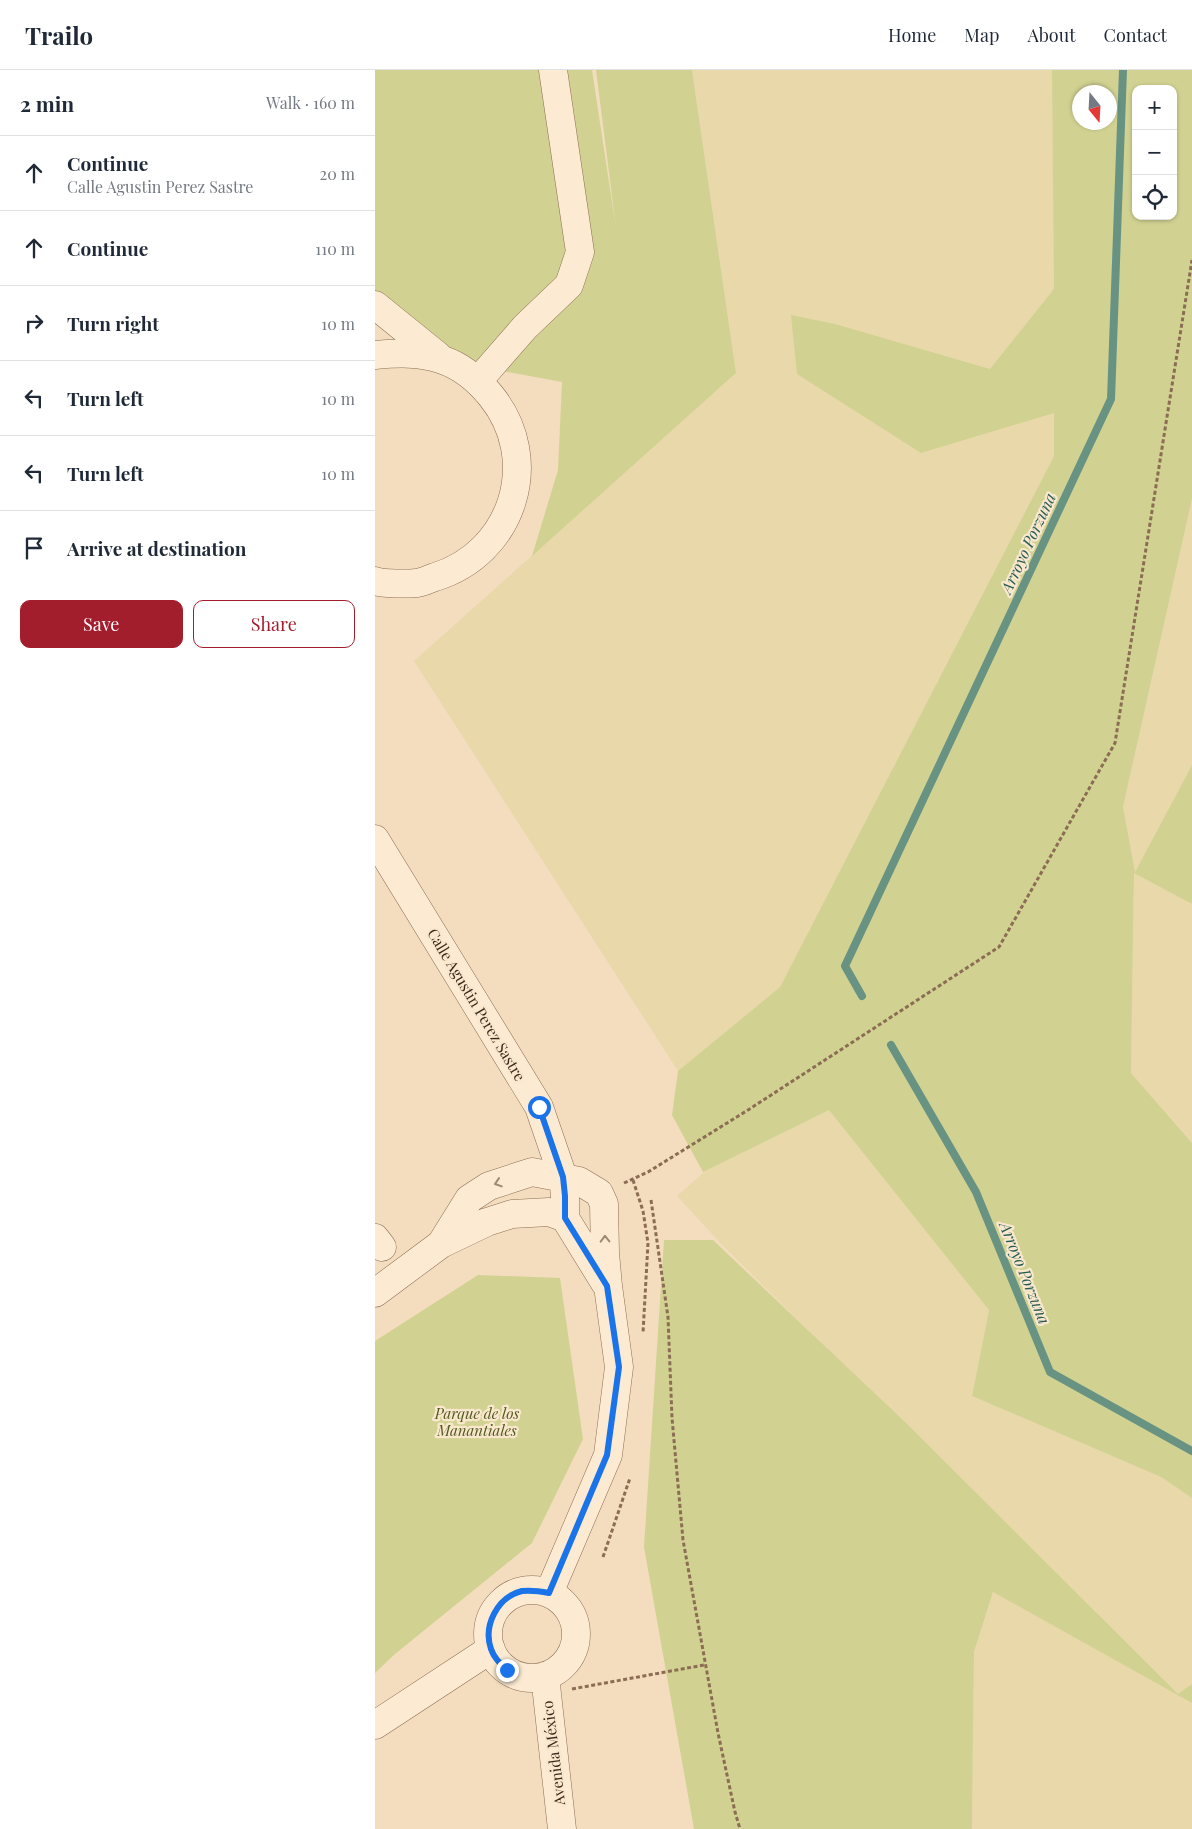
<!DOCTYPE html>
<meta charset="utf-8">
<style>
body{margin:0;font-family:"Playfair Display",serif;background:#f6f6f7;color:#1f2937}
.controls{position:absolute;right:15px;top:15px;display:grid;overflow:hidden;border-radius:10px;box-shadow:0 1px 4px #0004}
.controls button{width:45px;height:45px;display:grid;place-items:center;padding:0;border:0;border-bottom:1px solid #e0e1e3;background:#fff;color:#1f2937;font:25px sans-serif}
.compass{position:absolute;left:697px;top:15px;width:45px;height:45px;border-radius:50%;background:#fff;box-shadow:0 1px 4px #0004;rotate:162deg}
.stop{position:absolute;width:15px;height:15px;margin:-11px;border:4px solid #1a73e8;border-radius:50%;background:#fff}
.stop.end{background:#1a73e8;border-color:#fff;box-shadow:0 1px 5px #0008}
.list{margin:0;padding:0;list-style:none}
h2{display:flex;justify-content:space-between;align-items:center;height:65px;margin:0;padding:0 20px;font-size:21px}
h2 small{font-size:16px;font-weight:400;color:#747a83}
.list li{display:grid;grid-template-columns:32px 1fr auto;gap:15px;align-items:center;box-sizing:border-box;height:75px;padding:0 20px;border-top:1px solid #e0e1e3}
.list b{display:block;font-size:19px;white-space:nowrap}
.list p{margin:0;font-size:16px;white-space:nowrap;color:#747a83}
.list em{font-size:16px;font-style:normal;color:#747a83}
.actions{display:flex;gap:10px;padding:15px 20px}
.actions a{flex:1;padding:11px 0;border:1px solid #a31e2d;border-radius:10px;text-align:center;font-size:18px;color:#a31e2d}
.actions .main{background:#a31e2d;color:#fff}
.icon{flex:none;width:28px;height:28px;fill:none;stroke:currentColor;stroke-width:2;stroke-linecap:round;stroke-linejoin:round}
.map{position:relative;flex:none;width:817px;height:1759px;overflow:hidden}
header{display:flex;align-items:center;gap:30px;box-sizing:border-box;height:70px;padding:0 25px;background:#fff;border-bottom:1px solid #e0e1e3}
header strong{font-size:24px}
nav{display:flex;gap:28px;margin-inline-start:auto;font-size:18px}
main{display:flex}
aside{flex:1;background:#fff}
.map>svg:first-child{display:block}
.farmland{fill:#e9d8aa}
.green{fill:#d1d291;fill-rule:evenodd}
.lines{fill:none;stroke-linecap:round;stroke-linejoin:round}
.stream{stroke:#689383;stroke-width:8}
.minor-casing{stroke:#8d6c55;stroke-width:29}
.path{stroke:#8d6c55;stroke-width:3;stroke-dasharray:4 2.5;stroke-linecap:butt}
.minor{stroke:#fcebd2;stroke-width:28}
.oneway{stroke:#9c8976}
.route{stroke:#1a73e8;stroke-width:6}
.labels{text-anchor:middle;stroke-width:4.5;stroke-linejoin:round;paint-order:stroke}
.street-label{font-size:15px;fill:#3b271b;stroke:#f9e8ce}
.park-label{font-size:15px;font-style:italic;fill:#51591f;stroke:#f9e8ce}
.water-label{font-size:16px;font-style:italic;fill:#285c53;stroke:#f9e8ce}
</style>
<header>
<strong>Trailo</strong>
<nav><a>Home</a><a>Map</a><a>About</a><a>Contact</a></nav>
</header>
<main>
<aside>
<h2>2 min<small>Walk · 160 m</small></h2>
<ul class="list">
<li><svg class="icon" aria-label="ahead" viewBox="0 0 24 24"><path d="M12 20V5M6 11l6-6 6 6"/></svg><div><b>Continue</b><p>Calle Agustin Perez Sastre</p></div><em>20 m</em></li>
<li><svg class="icon" aria-label="ahead" viewBox="0 0 24 24"><path d="M12 20V5M6 11l6-6 6 6"/></svg><div><b>Continue</b></div><em>110 m</em></li>
<li><svg class="icon" aria-label="right" viewBox="0 0 24 24"><path d="M7 20v-9h11M14 6l5 5-5 5"/></svg><div><b>Turn right</b></div><em>10 m</em></li>
<li><svg class="icon" aria-label="left" viewBox="0 0 24 24"><path d="M17 20v-9H6M10 6l-5 5 5 5"/></svg><div><b>Turn left</b></div><em>10 m</em></li>
<li><svg class="icon" aria-label="left" viewBox="0 0 24 24"><path d="M17 20v-9H6M10 6l-5 5 5 5"/></svg><div><b>Turn left</b></div><em>10 m</em></li>
<li><svg class="icon" aria-label="arrive" viewBox="0 0 24 24"><path d="M6 21V4h12l-3 4 3 4H6"/></svg><div><b>Arrive at destination</b></div></li>
</ul>
<div class="actions"><a class="main">Save</a><a>Share</a></div>
</aside>
<div class="map">
<svg width="817" height="1759" viewBox="0 0 817 1759">
<rect width="100%" height="100%" fill="#f3ddbe"/>
<!-- farmland -->
<path class="farmland" d="M317,0H680L679,386L405,917L303,1001L39,591L361,303Z
M817,429V695L760,802L817,834V1073L756,1003L759,802L748,737Z
M454,1039L555,1104L614,1240L597,1326L786,1407L817,1428V1614L804,1625L817,1633V1759H597L599,1582L618,1522L802,1623L350,1178L302,1126L356,1078Z"/>
<!-- green -->
<path class="green" d="M0,0H217L241,158L221,0H317L361,303L157,486L183,400L187,312L68,290L0,241Z
M677,0H817V429L748,737L760,802L817,695V834L759,803L756,1003L817,1073V1428L786,1407L597,1326L614,1240L454,1040L328,1102L297,1045L303,1001L405,917L679,386V343L546,383L422,304L416,245L460,254L615,299L679,219ZM761,19H798V146H761ZM704,22H734V52H704Z
M289,1170H338L529,1351L803,1624L817,1614V1633L618,1522L599,1582L597,1759H319L269,1477Z
M103,1205L185,1208L208,1369L157,1473L20,1584L0,1603V1271Z"/>
<g class="lines">
<!-- stream -->
<path class="stream" d="M487,926L470,896L736,329L748,0
M516,975L601,1122L675,1302L817,1381"/>
<!-- minor casing -->
<g class="minor-casing">
<path id="minor" d="M0,235L63,286
M0,285C23,283 45,282 68,290C88,297 103,310 116,326C168,390 138,483 60,507C54,509 48,512 42,513C33,514 8,514 0,511
M103,311L150,257L194,215L205,182L178,0
M0,769L164,1037L188,1107L190,1126V1148
M0,1168L7,1177
M66,1174L94,1129L114,1116L157,1102L204,1111L224,1123L229,1134L230,1183L233,1216L244,1297L233,1385L174,1523
M0,1223L66,1174L112,1152L137,1144L174,1142L190,1148L230,1213
M113 1564a44 44 0 1 1 88 0a44 44 0 1 1-88 0Z
M170,1606L187,1759
M0,1655L116,1579"/>
</g>
<!-- path -->
<path class="path" d="M258,1110L268,1141L273,1173L268,1263
M249,1113L273,1102L373,1040L624,877L740,673L817,190
M276,1130L293,1247L297,1348L308,1470L343,1663L360,1742L365,1759
M228,1487L255,1408
M103,1556L117,1526L141,1511L151,1510
M197,1619L329,1595"/>
<!-- minor -->
<use href="#minor" class="minor"/>
</g>
<!-- one-way arrows -->
<defs><path id="oneway-chevron" d="M-2-3.5L2.5 0L-2 3.5" fill="none" stroke-width="1.6" stroke-linecap="round" stroke-linejoin="round" transform="scale(1.25)"/></defs>
<g class="oneway">
<use href="#oneway-chevron" transform="translate(123 1113) rotate(162)"/>
<use href="#oneway-chevron" transform="translate(230 1169) rotate(-91)"/>
</g>
<g class="lines">
<!-- route -->
<path class="route" d="M132,1600C125,1594 119,1588 116,1579C108,1556 122,1527 147,1521C156,1520 164,1521 174,1523L232,1385L244,1297L232,1216L190,1148V1126L188,1107L164,1037"/>
</g>
<g class="labels">
<!-- street labels -->
<g class="street-label">
<text transform="translate(101 935) rotate(59)" y="5">Calle Agustin Perez Sastre</text>
<text transform="translate(179 1683) rotate(-97)" y="5">Avenida México</text>
</g>
<!-- park labels -->
<g class="park-label">
<text x="102" y="1349">Parque de los<tspan x="102" dy="17">Manantiales</tspan></text>
</g>
<!-- water labels -->
<g class="water-label">
<text transform="translate(653 473) rotate(-65)" y="6">Arroyo Porzuna</text>
<text transform="translate(650 1203) rotate(68)" y="6">Arroyo Porzuna</text>
</g>
</g>
</svg>
<div class="controls">
<button>+</button>
<button>−</button>
<button><svg class="icon" aria-label="locate" viewBox="0 0 24 24"><circle cx="12" cy="12" r="6"/><path d="M12 2v4M12 18v4M2 12h4M18 12h4"/></svg></button>
</div>
<svg class="compass" viewBox="-18 -18 36 36"><path d="M0-13l5 13h-10z" fill="#e53935"/><path d="M0 13l5-13h-10z" fill="#747a83"/></svg>
<div class="stop" style="left:164px;top:1037px"></div>
<div class="stop end" style="left:132px;top:1600px"></div>
</div>
</main>
